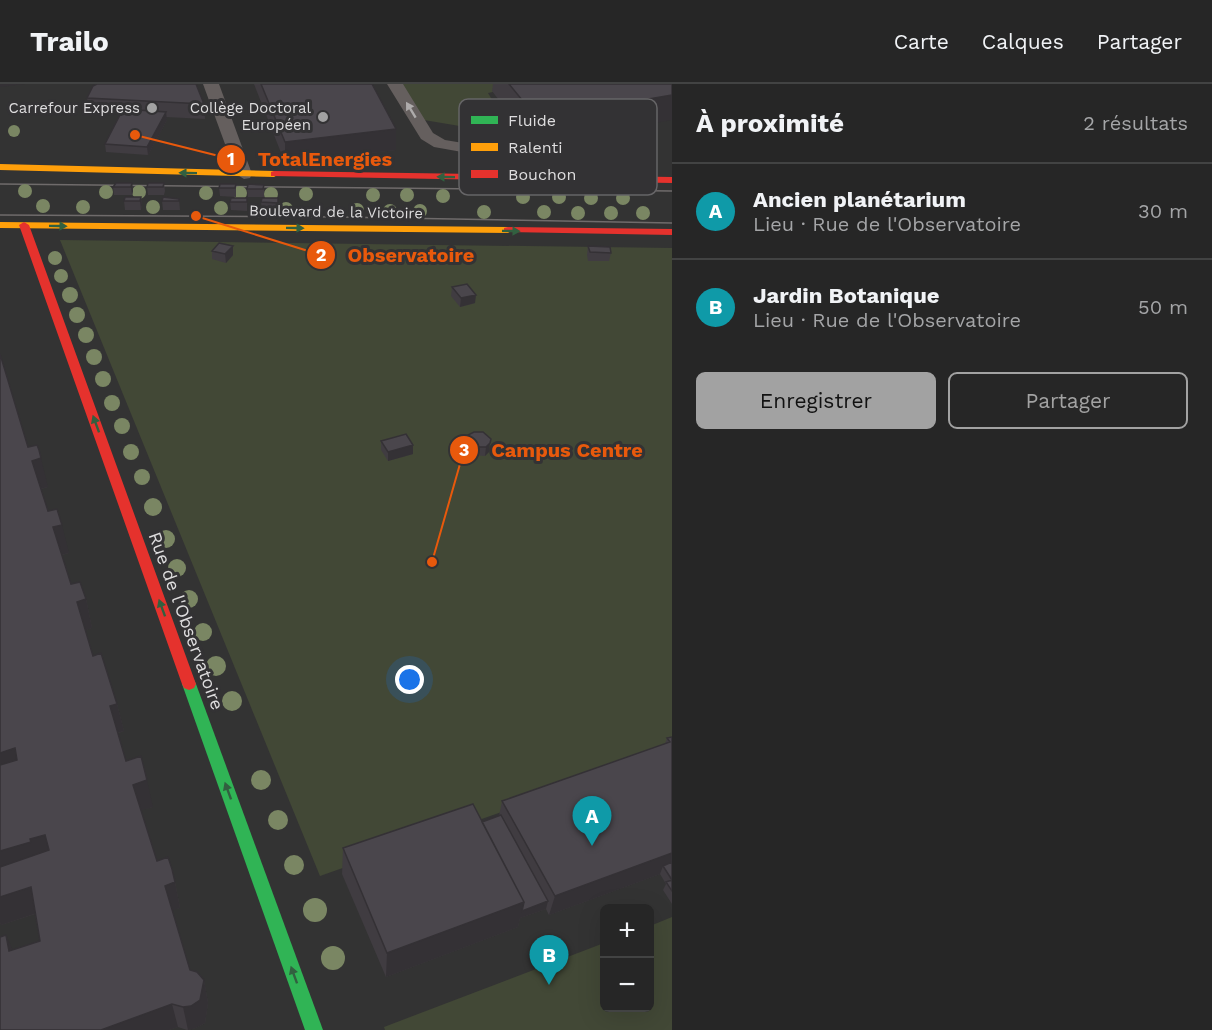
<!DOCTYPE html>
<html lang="fr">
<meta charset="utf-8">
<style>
body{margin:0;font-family:"Work Sans",sans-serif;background:#323232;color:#f1f3f6}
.controls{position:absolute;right:18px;bottom:18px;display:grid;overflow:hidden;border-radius:9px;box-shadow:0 6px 24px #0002}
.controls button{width:54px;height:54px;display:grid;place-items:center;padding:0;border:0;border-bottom:2px solid #424343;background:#262626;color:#f1f3f6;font:30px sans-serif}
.you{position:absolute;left:410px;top:596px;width:21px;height:21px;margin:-15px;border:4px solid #fff;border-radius:50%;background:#1a73e8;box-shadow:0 0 0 9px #1a73e833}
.badge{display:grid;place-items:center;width:39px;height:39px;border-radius:50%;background:#a2a2a2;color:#fff;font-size:20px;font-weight:700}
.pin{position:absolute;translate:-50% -50px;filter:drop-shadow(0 2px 3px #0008)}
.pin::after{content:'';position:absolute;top:32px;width:21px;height:18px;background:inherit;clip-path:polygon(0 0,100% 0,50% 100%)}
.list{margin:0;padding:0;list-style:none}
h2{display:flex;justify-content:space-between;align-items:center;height:78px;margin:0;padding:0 24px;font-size:26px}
h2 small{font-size:20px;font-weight:400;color:#a4a5a7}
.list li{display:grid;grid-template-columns:39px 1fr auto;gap:18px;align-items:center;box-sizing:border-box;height:96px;padding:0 24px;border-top:2px solid #424343}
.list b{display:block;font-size:22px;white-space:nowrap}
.list p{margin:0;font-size:20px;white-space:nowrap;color:#a4a5a7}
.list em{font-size:20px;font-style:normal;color:#a4a5a7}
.actions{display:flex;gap:12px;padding:18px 24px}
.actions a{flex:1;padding:14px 0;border:2px solid #a2a2a2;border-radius:9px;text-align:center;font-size:21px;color:#a2a2a2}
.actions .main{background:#a2a2a2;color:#111}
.map{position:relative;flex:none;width:672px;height:946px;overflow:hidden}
header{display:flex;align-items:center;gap:36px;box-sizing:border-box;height:84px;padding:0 30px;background:#262626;border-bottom:2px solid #424343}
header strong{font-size:28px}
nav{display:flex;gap:33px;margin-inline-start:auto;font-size:21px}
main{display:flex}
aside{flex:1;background:#262626}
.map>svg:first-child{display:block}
.green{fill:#424836}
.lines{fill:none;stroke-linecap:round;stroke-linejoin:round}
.lane{fill:#655f5e;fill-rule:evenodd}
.fast{fill:#30b455;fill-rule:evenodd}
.slow{fill:#ff9f0a;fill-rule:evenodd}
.jam{fill:#e5322d;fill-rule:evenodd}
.tram{stroke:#6f6b6b;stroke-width:1.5}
.tree{fill:#7a8663}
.wall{fill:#403c41}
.shaded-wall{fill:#343135}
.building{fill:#4a464c;stroke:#343135;stroke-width:1.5}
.oneway{fill:#aeabab}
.oneway2{fill:#326040}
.poi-dot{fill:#a2a2a2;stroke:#333234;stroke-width:2}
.labels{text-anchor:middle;stroke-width:6;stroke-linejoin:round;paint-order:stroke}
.far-poi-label{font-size:15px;fill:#deddde;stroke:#333234;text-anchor:end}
.far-street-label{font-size:15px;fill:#deddde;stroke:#333234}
.street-label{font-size:18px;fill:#deddde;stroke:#333234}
.key{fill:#333234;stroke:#666567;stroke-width:1.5}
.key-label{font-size:16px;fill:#deddde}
.leader{fill:none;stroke:#e8590c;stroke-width:2}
.callout-dot{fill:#e8590c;stroke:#333234;stroke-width:2}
.mark-label{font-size:18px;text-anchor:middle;font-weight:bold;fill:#fff}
.callout-label{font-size:20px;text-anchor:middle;font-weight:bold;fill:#e8590c;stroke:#333234;stroke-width:6;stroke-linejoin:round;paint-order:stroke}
</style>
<header>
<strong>Trailo</strong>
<nav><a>Carte</a><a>Calques</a><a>Partager</a></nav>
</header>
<main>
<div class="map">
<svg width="672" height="946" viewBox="0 0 672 946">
<rect width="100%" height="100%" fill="#333"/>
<!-- green -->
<path class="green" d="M401,0H503L507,5L488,9L513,51L424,36Z
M60,156L672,164V668L320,792Z
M672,833V946H385L384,943L604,859V924H650V842Z"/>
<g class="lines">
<!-- lane -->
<path class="lane" d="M203,0H219L252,90L250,94L244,95L236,90Z
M387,0H403L433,49L445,56L517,68L574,92L576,96L574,100L568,101L507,76L434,63L421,55Z"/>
<!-- fast -->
<path class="fast" d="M189,594L194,596L196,600L323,946H305L182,600L184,596Z"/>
<!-- slow -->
<path class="slow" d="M0,80L274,87L279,90L274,93L0,86Z
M0,138L508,143L513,146L508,149L0,144Z"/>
<!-- jam -->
<path class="jam" d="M274,87L672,93V99L271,92V88Z
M24,138L29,141L196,600L194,604L189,606L184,604L182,600L19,141Z
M508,143L672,145V151L504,148V144Z"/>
<!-- tram -->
<path class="tram" d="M0,100L672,107
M0,131L339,133L672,139"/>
</g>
<!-- trees -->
<g class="tree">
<circle cx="14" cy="47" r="6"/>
<circle cx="25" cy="107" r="7"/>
<circle cx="106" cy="108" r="7"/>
<circle cx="139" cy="108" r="7"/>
<circle cx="206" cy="109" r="7"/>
<circle cx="240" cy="109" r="7"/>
<circle cx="271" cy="110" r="7"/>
<circle cx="306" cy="110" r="7"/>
<circle cx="373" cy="111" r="7"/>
<circle cx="407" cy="111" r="7"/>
<circle cx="443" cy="112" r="7"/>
<circle cx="523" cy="113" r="7"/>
<circle cx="559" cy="113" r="7"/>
<circle cx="591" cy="114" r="7"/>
<circle cx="623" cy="114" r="7"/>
<circle cx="43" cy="122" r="7"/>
<circle cx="83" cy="123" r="7"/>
<circle cx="153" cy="123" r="7"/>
<circle cx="221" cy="124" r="7"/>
<circle cx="286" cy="125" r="7"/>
<circle cx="357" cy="126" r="7"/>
<circle cx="390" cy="127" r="7"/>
<circle cx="420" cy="127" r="7"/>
<circle cx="484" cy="128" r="7"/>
<circle cx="544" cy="128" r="7"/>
<circle cx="578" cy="129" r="7"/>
<circle cx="611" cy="129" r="7"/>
<circle cx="643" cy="129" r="7"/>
<circle cx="55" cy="174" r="7"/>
<circle cx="61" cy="192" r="7"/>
<circle cx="70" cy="211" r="8"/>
<circle cx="77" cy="231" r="8"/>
<circle cx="86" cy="251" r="8"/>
<circle cx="94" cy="273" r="8"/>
<circle cx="103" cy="295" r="8"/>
<circle cx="112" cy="319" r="8"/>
<circle cx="122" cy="342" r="8"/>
<circle cx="131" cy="368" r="8"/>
<circle cx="142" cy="393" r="8"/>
<circle cx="153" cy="423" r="9"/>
<circle cx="166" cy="455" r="9"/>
<circle cx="177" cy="484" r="9"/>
<circle cx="189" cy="515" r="9"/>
<circle cx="203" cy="548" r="9"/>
<circle cx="216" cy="582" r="10"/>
<circle cx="232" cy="617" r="10"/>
<circle cx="261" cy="696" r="10"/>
<circle cx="278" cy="736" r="10"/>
<circle cx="294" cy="781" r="10"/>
<circle cx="315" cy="826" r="12"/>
<circle cx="333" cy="874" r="12"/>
</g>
<!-- wall -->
<path class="wall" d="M254,0H372L396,66L285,79Z
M493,0H672L632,43L524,49L492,7Z
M87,14L204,20L205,35L166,33L167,36L148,71L106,68L105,60L120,30L90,29Z
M132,99L133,107L132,111H114L113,103Z
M164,99L165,107L164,111H148L147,103Z
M236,100V113L220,112L219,104Z
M264,101V113H248L247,105Z
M141,113L142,121L141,126H125L124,117Z
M247,114V127L231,126L230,118Z
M278,114V127H262L261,118Z
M179,115L180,126H163L162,117Z
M588,162L611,169L609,177H588L587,171Z
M212,167L233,171L226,179L212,175Z
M452,203L475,219L460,223L451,212Z
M0,270L28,363L48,403L41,405L48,427L69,469L62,471L71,500L86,515L92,544L85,546L93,572L117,620L124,647L118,649L126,677L153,723L141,726L157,777L175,798L180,824L172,826L190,886L204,896L208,919L205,939L196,944L187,946L178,943L169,946H0L12,866L40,857L35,830L1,841L0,838Z
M483,348L489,368L485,372L471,371L465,365L466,356Z
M381,357L413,370L388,377L381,366Z
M672,653V820L663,806L666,800L660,790L549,831L546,825L520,834L518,843L386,893L342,790L343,764L482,738L499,732L502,717L665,660L667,654Z"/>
<!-- shaded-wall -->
<path class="shaded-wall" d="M0,0H25L0,3Z
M672,11V36L632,43L637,17Z
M166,28L167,36L148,71L147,63Z
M396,45V66L285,79V58Z
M132,99L133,107L132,111L131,103Z
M141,113L142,121L141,126L140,117Z
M233,162V171L226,179L225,170Z
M476,211L475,219L460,223L461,214Z
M490,359L489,368L485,372L486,363Z
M413,361V370L388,377V368Z
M41,374L48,403L39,405L32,377Z
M62,441L69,469L60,471L53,443Z
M86,515L92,544L83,547L77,518Z
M117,620L124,647L116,649L110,622Z
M15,664L24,691L0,699V669Z
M147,696L153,723L139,727L133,701Z
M45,751L54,776L0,785V767L30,755Z
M672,769V785L663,782L660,790L549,831L555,812Z
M175,798L180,824L170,827L165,802Z
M31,803L40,828L1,841L0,838V813Z
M548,817L546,825L520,834L518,843L386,893L387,869L524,818Z
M6,851L17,875L9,867Z
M204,896L208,919L205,939L196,944L188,946L183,923Z
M172,920L178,943L169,946H101Z"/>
<!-- building -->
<path class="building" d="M97,0H196L204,20L87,14L93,2Z
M261,0H372L396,45L285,58Z
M509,0H672V11L637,17L527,22Z
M123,25L166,28L147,63L105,60Z
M116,99H132L131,103H113Z
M148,99H164L163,103H147Z
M220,100H236L235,104H219Z
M248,100L264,101L263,105H247Z
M125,113H141L140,117H124Z
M163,113L179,115V117H162Z
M231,114H247V118H230Z
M262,114H278V119L261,118Z
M219,159L233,162L225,170L212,167Z
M588,162L610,163L611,169L590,168Z
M467,200L476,211L461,214L452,203Z
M0,270L28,363L37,361L39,366L41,374L32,377L48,427L57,425L62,441L53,443L71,500L80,498L86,515L77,518L93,572L101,569L117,620L110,622L126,677L141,672L147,696L133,701L157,777L168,773L172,785L175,798L165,802L190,886L197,888L204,896L200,916L191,922L183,923L172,920L101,946H0V853L6,851L9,867L40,857L31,803L0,813V783L49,766L45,751L30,755L31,758L0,767V681L17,676L15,664L0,669Z
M474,348H483L491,355L490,359L486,363H472L466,356L468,351Z
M406,350L413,361L388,368L381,357Z
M672,653V769L555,812L502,717L670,658L667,654Z
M473,720L524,818L387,869L343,764Z
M501,731L548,817L522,827L524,818L482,738Z
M672,778V807L666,798L672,796L663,782Z"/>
<!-- one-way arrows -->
<defs><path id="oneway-solid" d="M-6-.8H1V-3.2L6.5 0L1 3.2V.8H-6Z" transform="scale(1.5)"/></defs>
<use class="oneway" href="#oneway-solid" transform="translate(411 26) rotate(-121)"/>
<g class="oneway2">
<use href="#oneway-solid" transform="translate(188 89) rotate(-179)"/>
<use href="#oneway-solid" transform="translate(446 93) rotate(-179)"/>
<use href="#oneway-solid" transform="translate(58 142) rotate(1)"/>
<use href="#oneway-solid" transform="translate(295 144) rotate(1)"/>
<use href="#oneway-solid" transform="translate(511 147) rotate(1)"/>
<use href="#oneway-solid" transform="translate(96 340) rotate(-110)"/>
<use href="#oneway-solid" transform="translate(162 524) rotate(-110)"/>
<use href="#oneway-solid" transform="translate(228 707) rotate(-110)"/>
<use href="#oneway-solid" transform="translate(294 891) rotate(-110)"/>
</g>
<!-- markers -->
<g class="poi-dot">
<circle cx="152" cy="24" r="6"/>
<circle cx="323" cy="33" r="6"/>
</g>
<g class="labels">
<!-- far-poi labels -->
<g class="far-poi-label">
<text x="140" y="29">Carrefour Express</text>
<text x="311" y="29">Collège Doctoral<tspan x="311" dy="17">Européen</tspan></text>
</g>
<!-- far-street labels -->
<g class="far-street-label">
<text transform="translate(336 128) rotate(1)" y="5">Boulevard de la Victoire</text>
</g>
<!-- street labels -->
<g class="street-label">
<text transform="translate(186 537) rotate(70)" y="6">Rue de l'Observatoire</text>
</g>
</g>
<!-- legend -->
<rect x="459" y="15" width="198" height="96" rx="9" class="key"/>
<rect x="471" y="32" width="27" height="8" fill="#30b455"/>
<rect x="471" y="59" width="27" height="8" fill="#ff9f0a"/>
<rect x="471" y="86" width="27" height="8" fill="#e5322d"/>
<g class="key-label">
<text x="508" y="42">Fluide</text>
<text x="508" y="69">Ralenti</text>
<text x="508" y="96">Bouchon</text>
</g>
<!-- callouts -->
<path class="leader" d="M135 51L231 75M196 132L321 171M432 478L464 366"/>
<g class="callout-dot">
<circle cx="135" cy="51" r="6"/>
<circle cx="196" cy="132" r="6"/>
<circle cx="432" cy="478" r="6"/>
<circle cx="231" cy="75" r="15"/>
<circle cx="321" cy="171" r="15"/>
<circle cx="464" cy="366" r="15"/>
</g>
<g class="mark-label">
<text x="231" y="81">1</text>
<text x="321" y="177">2</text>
<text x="464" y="372">3</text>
</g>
<g class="callout-label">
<text x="325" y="82">TotalEnergies</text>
<text x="411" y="178">Observatoire</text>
<text x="567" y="373">Campus Centre</text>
</g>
</svg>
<div class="controls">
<button>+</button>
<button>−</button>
</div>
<div class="you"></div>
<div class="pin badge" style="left:592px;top:762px;background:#0f9aa8">A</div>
<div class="pin badge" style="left:549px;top:901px;background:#0f9aa8">B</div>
</div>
<aside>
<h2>À proximité<small>2 résultats</small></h2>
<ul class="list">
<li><span class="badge" style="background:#0f9aa8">A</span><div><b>Ancien planétarium</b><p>Lieu · Rue de l'Observatoire</p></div><em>30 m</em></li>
<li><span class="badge" style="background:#0f9aa8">B</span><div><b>Jardin Botanique</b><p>Lieu · Rue de l'Observatoire</p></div><em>50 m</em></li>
</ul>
<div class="actions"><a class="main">Enregistrer</a><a>Partager</a></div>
</aside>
</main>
